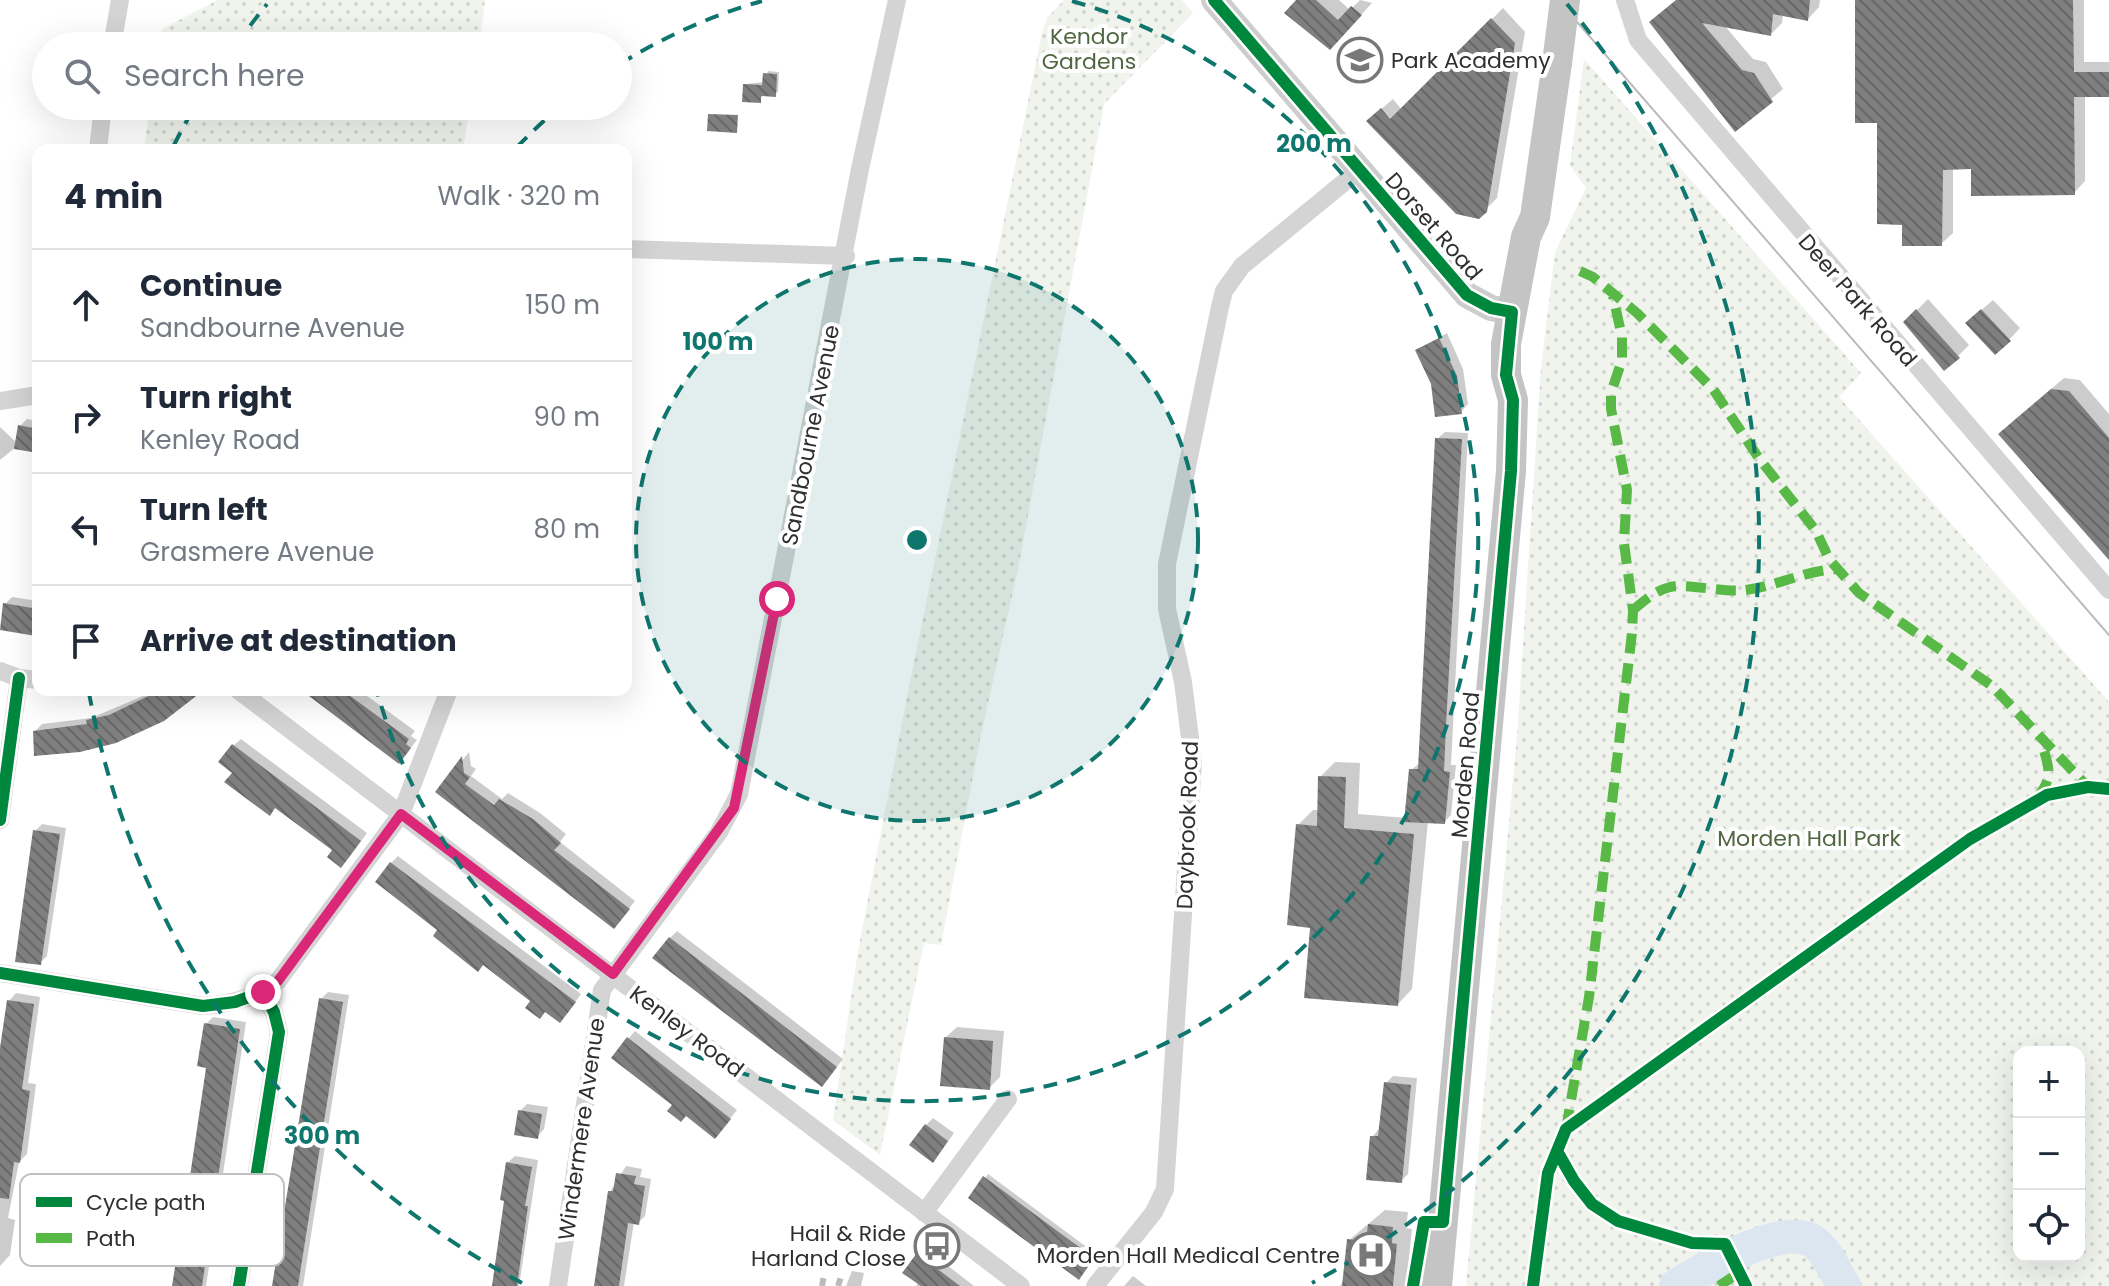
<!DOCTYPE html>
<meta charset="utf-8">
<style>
body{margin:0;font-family:Poppins,sans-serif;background:#f2f2f3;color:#1f2937}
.controls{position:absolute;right:24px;bottom:24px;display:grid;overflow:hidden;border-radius:16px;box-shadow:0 8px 32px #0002}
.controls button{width:72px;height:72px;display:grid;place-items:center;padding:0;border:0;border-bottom:2px solid #e0e1e3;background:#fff;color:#1f2937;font:40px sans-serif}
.stop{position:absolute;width:24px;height:24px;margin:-18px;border:6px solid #db2777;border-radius:50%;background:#fff}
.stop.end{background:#db2777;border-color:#fff;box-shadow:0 2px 8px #0008}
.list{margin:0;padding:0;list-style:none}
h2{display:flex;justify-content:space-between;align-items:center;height:104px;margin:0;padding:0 32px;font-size:34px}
h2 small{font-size:26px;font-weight:400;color:#747a83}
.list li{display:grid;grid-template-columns:52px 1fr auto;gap:24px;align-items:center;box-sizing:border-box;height:112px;padding:0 32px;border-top:2px solid #e0e1e3}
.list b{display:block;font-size:30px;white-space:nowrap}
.list p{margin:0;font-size:26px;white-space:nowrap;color:#747a83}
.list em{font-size:26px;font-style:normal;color:#747a83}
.icon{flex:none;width:44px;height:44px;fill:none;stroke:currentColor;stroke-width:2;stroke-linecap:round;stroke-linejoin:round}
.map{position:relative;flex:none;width:2109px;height:1286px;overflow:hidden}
.search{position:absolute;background:#fff;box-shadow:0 8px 32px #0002;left:32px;top:32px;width:600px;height:88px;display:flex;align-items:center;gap:20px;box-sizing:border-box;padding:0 28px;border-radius:44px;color:#747a83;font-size:30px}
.panel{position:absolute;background:#fff;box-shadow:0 8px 32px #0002;left:32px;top:144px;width:600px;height:552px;border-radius:16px}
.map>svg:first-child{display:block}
.park{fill:url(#park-dots);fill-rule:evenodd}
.shadow{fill:#0003}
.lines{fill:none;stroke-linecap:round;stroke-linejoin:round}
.river{stroke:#dce6f0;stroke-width:34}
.building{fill:url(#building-back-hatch)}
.minor{stroke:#d4d4d4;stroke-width:18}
.secondary{stroke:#cdcdcd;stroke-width:26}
.trunk{stroke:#c4c4c4;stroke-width:30}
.tram{stroke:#bbb;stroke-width:2}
.rail{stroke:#bbb;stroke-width:6;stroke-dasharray:8 6;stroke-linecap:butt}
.trunk-bridge{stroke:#c4c4c4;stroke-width:30}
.quiet{stroke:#58b947;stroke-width:10;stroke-dasharray:20 10;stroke-linecap:butt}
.cycleway-casing{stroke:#fff;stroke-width:17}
.cycleway{stroke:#00873e;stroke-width:12}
.route{stroke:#db2777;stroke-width:10}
.ring{fill:none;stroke:#0f766e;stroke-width:4;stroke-dasharray:14 10}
.labels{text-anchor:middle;stroke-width:8;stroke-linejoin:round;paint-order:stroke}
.park-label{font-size:22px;fill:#506741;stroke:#fff}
.poi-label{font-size:22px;fill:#2f2f2f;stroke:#fff;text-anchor:end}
.street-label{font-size:22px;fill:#2f2f2f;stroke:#fff}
.key{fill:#fff;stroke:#c1c1c1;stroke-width:2}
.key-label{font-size:22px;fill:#2f2f2f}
.centre{fill:#0f766e;stroke:#fff;stroke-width:4}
.ring-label{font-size:24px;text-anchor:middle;font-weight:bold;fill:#0f766e;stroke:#fff;stroke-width:8;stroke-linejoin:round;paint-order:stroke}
</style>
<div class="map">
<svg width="2109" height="1286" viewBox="0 0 2109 1286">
<defs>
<pattern id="park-dots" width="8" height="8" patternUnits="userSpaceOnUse" patternTransform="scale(2)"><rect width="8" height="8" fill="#f0f4ed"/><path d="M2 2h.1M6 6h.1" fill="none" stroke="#ced2cc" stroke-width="1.8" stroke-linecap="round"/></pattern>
<pattern id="building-back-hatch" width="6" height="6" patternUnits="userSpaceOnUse" patternTransform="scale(2)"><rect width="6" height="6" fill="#7f7f7f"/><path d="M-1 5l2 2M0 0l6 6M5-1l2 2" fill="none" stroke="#686868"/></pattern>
</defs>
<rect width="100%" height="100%" fill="#fff"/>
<!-- park -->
<path class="park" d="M218,0H485L479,46H159L162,29Z
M1064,0H1182L1193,13L1104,104L1018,569L980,739L941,945L924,943L880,1155L833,1120L858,951L908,692L1042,33L1047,18Z
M1584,59L1861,373L1839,397L2109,702V1286H1466L1517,736L1541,368L1555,252L1586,188L1570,165ZM2079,1052V1256H2019V1052Z
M150,106H470L463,150H144Z"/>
<!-- shadow -->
<path class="shadow" d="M1298,0H1339L1350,10L1360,0L1372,3L1342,36Z
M1677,0H1820L1819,7L1808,19L1783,14L1782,23L1771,34L1724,25L1753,59L1766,62L1783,89L1736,129Z
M1857,0H2084V62H2109V95H2085V181L2074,193L1973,167H1953V233L1941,244L1904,223L1879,121Z
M1503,8L1525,32L1497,198L1485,210L1380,110L1393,99L1402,110Z
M768,71L779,72L778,92L763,94L760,101L745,84L764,82Z
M1928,299L1969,345L1958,356L1905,322Z
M1993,300L2020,328L2009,340L1979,312Z
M1447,333L1463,369L1468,404L1461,412L1418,350Z
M2064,378L2080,380L2109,414V557L2012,422Z
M27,419L38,421V451L16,447L0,460V427L17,443L20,426Z
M1445,432L1468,433L1451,765H1456L1451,815L1444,822L1428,821L1412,989L1398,1004L1312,926L1298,825L1313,810H1319L1320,777L1335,762L1360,763L1358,814L1407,818L1411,770L1421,762L1437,439Z
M12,597L38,601L36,634L5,604Z
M157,690H200L163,719L35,731L42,724L91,718Z
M303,690H359L415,731L411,736L417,740L406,754Z
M241,739L367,833L348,859L234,772V745Z
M469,752L471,766L476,769L471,776L502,799L508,793L540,813L566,834L560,842L635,901L621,919L438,791Z
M42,824L66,828L47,956L40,963L35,831Z
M398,856L581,994L567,1014L533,1000L440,930L391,863Z
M677,931L843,1059L829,1077L670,938Z
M328,992L349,995L303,1286H275L321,999Z
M16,993L40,997L28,1083L36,1084L27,1154L19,1162L8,1218L15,1220L10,1255L0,1266V1063L9,1001Z
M213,1017L246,1022L206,1286H175L182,1183L192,1176L208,1066L206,1024Z
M957,1027L1004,1031L1000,1077L989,1088L945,1038Z
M635,1031L737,1110L722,1129L628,1039Z
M1393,1076L1417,1078L1408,1174L1401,1181L1372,1137L1379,1129L1386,1083Z
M527,1104L548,1107L544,1129L537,1137L520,1111Z
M933,1118L954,1133L940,1153L926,1125Z
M515,1156L538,1160L519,1286H493L507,1199V1163Z
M626,1166L642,1169L640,1177L651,1179L645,1216L638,1223L634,1222L624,1286H597L610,1192Z
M988,1174L1096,1254L1082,1274L985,1178Z
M1385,1210L1408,1212L1406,1228L1412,1229L1406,1286H1340L1345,1279L1349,1240Z
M925,1248L974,1286H917L918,1255Z
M852,1271L864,1273L861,1286H846Z
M1133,1276L1146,1286H1124Z"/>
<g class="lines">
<!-- river -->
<path class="river" d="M1676,1286C1703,1269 1780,1224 1811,1240C1826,1248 1835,1272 1844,1286"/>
</g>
<!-- building -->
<path class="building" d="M1296,0H1316L1338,20L1351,6L1362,15L1330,50L1284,13Z
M1676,0H1810L1808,21L1773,14L1771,36L1702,23L1742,70L1754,73L1773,102L1735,132L1649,22Z
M1855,0H2073L2074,72H2109V97H2074L2075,195L1971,196V169L1943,170L1942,246H1902V225L1877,224V123H1855Z
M1491,18L1515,43L1487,212L1479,219L1456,214L1366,121L1381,108L1390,119Z
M763,73L777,74L776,97L761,96V103L742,102L743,84L762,85Z
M708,114L738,115L737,133L707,131Z
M1916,309L1960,358L1944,371L1903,322Z
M1981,309L2011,341L1995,355L1965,323Z
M1439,338L1457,376L1462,414L1435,417L1431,384L1415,350Z
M2051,389L2069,391L2109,438V560L1998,434Z
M18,425L38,429V453L14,449Z
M1435,438L1462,439L1446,725L1444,771L1450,772L1445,824L1404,822L1409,769H1418Z
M3,603L38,609L36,636L0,630Z
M161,690H204L164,721L116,743L80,752L34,756L33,731L87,724L86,720L109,715Z
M301,690H342L409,739L406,744L411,748L399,764Z
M232,744L361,841L341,868L327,857L332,850L275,808L270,816L224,782L232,773L218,762Z
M462,756L464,773L470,777L465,784L494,805L499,799L533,819L561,843L554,850L630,909L614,929L435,792Z
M1318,776L1346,777L1344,828L1414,834L1398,1006L1304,998L1310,928L1287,925L1296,824L1317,826Z
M33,830L60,834L41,965L15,962Z
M390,862L576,1002L560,1023L545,1012L540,1019L525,1008L530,1001L483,965L478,972L433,936L437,930L375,882Z
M669,937L837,1067L822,1087L652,958Z
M319,998L343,1002L298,1286H272Z
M7,1000L34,1004L22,1089L30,1091L20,1163L14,1162L9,1199L0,1198V1048Z
M204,1023L240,1029L202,1286H172L175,1267L167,1266L180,1182L189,1183L206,1068L197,1066Z
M627,1037L731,1119L715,1139L686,1116L681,1122L667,1111L672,1105L611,1058Z
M944,1037L993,1041L990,1090L940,1086Z
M1384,1082L1411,1085L1402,1183L1366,1180L1370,1136H1378Z
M518,1110L542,1114L538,1139L514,1135Z
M925,1124L948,1141L933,1163L909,1145Z
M506,1162L532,1167L525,1206H528L517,1286H492L504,1201L500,1200Z
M616,1173L636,1176L634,1184L645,1186L639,1225L628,1223L619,1286H594L608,1191H613Z
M983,1176L1094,1258L1079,1280L968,1198Z
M1368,1224L1393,1227L1392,1243L1397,1244L1393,1286H1342L1347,1239L1366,1241Z
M917,1253L931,1264L960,1286H921L902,1273Z"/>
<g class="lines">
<!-- minor -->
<path class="minor" d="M1625,0L1638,40L2109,590
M112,46L120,0
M98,150L103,106
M626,249L846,256
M0,401L38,395
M0,671L19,678L38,680
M238,690L1021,1286
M0,820L19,678
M0,973L203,1006C231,1004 256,998 278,981L401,814L449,690
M924,1213L1008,1099
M239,1286L279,1032L274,1012L263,992
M558,1286L602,990L719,832L739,794L860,169L897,0
M1095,1286L1154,1212L1165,1189L1193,762L1183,682L1167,609V564L1220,307L1224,291L1242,266L1359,170"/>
<!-- secondary -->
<path class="secondary" d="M1214,0L1467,295L1491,308L1512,312"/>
<!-- trunk -->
<path class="trunk" d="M1437,1286L1511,471L1513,400L1506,375V344L1526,237L1535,217L1557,63"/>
<!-- tram -->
<path class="tram" d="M1558,0L2109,635"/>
<!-- rail -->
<path class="rail" d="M822,1286L824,1275
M838,1286L841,1277"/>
<!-- trunk-bridge -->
<path class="trunk-bridge" d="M1557,63L1565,0"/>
<!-- quiet -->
<path class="quiet" d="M1580,271L1593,277L1637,313L1713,389L1758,457L1816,531L1829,559L1859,593L1992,686L2088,787
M1633,610C1645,600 1655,591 1670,587C1688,583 1723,593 1746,590C1778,586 1806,570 1838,569
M2037,798C2054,777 2049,768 2042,744
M1566,1129L1589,997L1632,633L1633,610L1624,543L1627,490L1611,409V393L1622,360V337L1613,296
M1719,1286L1740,1272"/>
<!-- cycleway casing -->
<g class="cycleway-casing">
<path id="cycleway" d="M1214,0L1467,295L1491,308L1512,312L1506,375L1513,400L1511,471L1443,1222H1424L1413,1286
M0,820L19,678
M0,973L203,1006L235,1002L263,992L274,1012L279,1032L239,1286
M1557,1151L1574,1181L1592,1204L1618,1221L1692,1243L1725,1244L1746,1286
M1533,1286L1548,1173L1566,1129L1970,839L2047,795L2088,787L2109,789"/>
</g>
<!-- cycleway -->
<use href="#cycleway" class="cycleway"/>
</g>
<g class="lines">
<!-- route -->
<path class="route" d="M263,992L278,981L401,814L613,974L734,808L777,599"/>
</g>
<!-- distance rings -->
<circle cx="917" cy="540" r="281" fill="#0f766e" fill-opacity=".12"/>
<g class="ring">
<circle cx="917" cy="540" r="281"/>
<path d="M517 147A561 561 0 0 1 560 107M620 64A561 561 0 0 1 762 1M1072 1A561 561 0 1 1 378 695"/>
<path d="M522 1283A842 842 0 0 1 89 693M174 145A842 842 0 0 1 195 106M236 45A842 842 0 0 1 267 4M1567 4A842 842 0 0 1 1312 1283"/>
</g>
<!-- icons -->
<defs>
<g id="school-ring" transform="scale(2.3)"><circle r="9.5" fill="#fff" stroke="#787878" stroke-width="1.5"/><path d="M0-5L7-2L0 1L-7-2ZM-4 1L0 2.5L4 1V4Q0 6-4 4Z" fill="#787878"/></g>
<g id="bus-ring" transform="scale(2.3)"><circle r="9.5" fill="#fff" stroke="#787878" stroke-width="1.5"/><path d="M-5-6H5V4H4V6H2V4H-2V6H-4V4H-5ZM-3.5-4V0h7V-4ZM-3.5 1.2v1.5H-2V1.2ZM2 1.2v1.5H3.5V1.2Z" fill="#787878"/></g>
<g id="hospital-ring" transform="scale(2.3)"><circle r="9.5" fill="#fff" stroke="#787878" stroke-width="1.5"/><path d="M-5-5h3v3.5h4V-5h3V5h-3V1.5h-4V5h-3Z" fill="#787878"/></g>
</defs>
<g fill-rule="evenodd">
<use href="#school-ring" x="1360" y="60"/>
<use href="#bus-ring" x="937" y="1246"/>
<use href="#hospital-ring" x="1371" y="1255"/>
</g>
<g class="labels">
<!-- park labels -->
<g class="park-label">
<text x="1089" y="44">Kendor<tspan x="1089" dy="25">Gardens</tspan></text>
<text x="1809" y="846">Morden Hall Park</text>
</g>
<!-- poi labels -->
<g class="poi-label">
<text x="1391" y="68" text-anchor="start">Park Academy</text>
<text x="906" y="1241">Hail &amp; Ride<tspan x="906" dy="25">Harland Close</tspan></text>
<text x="1340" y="1263">Morden Hall Medical Centre</text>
</g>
<!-- street labels -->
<g class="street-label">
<text transform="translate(1434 226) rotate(49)" y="8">Dorset Road</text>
<text transform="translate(1858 300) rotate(49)" y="8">Deer Park Road</text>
<text transform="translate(810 435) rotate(-79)" y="8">Sandbourne Avenue</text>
<text transform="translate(1465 765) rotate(-85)" y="8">Morden Road</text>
<text transform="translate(1187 825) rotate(-88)" y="8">Daybrook Road</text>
<text transform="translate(687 1031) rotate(37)" y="8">Kenley Road</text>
<text transform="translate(581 1129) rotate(-82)" y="8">Windermere Avenue</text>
</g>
</g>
<!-- legend -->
<rect x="20" y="1174" width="264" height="92" rx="12" class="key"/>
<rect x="36" y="1197" width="36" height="10" fill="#00873e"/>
<rect x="36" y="1233" width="36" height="10" fill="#58b947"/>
<g class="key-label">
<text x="86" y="1210">Cycle path</text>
<text x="86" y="1246">Path</text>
</g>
<circle cx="917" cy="540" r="12" class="centre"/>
<g class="ring-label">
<text x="1314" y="152">200 m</text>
<text x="718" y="350">100 m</text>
<text x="322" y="1144">300 m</text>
</g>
</svg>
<div class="controls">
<button>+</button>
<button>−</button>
<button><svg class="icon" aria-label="locate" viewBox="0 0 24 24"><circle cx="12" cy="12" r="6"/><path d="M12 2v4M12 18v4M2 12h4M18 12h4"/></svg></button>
</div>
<div class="stop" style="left:777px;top:599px"></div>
<div class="stop end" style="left:263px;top:992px"></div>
<div class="search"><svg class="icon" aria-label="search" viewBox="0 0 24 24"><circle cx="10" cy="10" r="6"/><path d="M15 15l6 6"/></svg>Search here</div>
<section class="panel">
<h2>4 min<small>Walk · 320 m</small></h2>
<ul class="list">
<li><svg class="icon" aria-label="ahead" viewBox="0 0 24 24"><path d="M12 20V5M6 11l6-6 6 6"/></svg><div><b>Continue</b><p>Sandbourne Avenue</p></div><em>150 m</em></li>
<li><svg class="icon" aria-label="right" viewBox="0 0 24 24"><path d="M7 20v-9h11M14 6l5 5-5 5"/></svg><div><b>Turn right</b><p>Kenley Road</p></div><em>90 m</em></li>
<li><svg class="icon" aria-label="left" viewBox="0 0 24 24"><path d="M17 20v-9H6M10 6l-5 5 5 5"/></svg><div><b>Turn left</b><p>Grasmere Avenue</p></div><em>80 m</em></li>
<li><svg class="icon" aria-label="arrive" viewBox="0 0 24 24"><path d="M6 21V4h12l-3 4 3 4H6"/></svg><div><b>Arrive at destination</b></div></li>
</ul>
</section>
</div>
